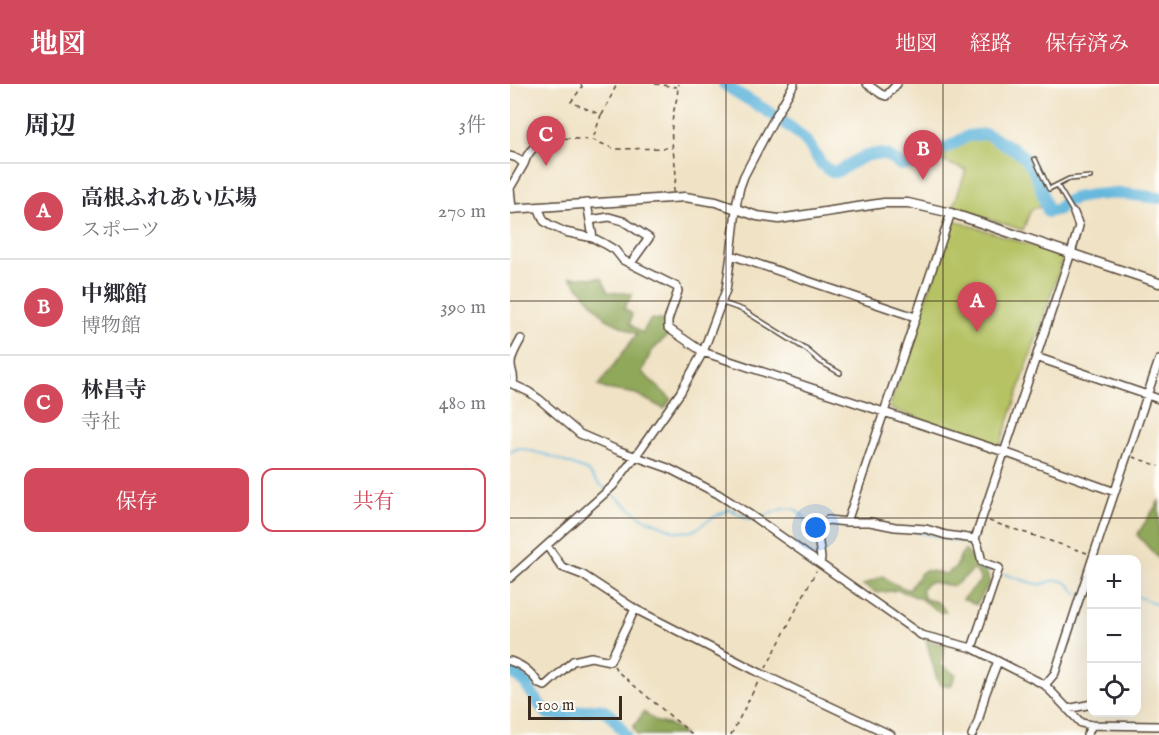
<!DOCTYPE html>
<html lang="ja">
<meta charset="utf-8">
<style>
body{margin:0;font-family:"IM FELL English","Noto Serif JP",serif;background:#f2f2f3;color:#2b2b33}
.controls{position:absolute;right:18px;bottom:18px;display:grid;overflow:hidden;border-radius:12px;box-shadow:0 6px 24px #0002}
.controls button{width:54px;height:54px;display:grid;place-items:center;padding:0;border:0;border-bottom:2px solid #e1e1e2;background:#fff;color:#2b2b33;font:30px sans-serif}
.scale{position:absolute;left:18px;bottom:15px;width:94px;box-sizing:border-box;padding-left:6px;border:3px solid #3b2a1e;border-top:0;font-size:16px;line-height:21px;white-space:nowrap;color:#3b2a1e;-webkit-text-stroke:4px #fdfcf7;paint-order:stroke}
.you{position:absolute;left:306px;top:444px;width:21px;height:21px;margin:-15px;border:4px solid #fff;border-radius:50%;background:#1a73e8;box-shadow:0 0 0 9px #1a73e833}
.badge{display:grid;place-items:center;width:39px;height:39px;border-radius:50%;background:#d1495b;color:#fff;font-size:20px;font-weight:700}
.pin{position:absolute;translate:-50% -50px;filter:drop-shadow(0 2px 3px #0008)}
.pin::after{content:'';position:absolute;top:32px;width:21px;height:18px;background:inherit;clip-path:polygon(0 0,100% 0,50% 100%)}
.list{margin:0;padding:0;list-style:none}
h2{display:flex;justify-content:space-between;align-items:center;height:78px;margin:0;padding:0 24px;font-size:26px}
h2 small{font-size:20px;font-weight:400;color:#7c7c81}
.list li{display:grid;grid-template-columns:39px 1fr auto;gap:18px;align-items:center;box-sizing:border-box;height:96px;padding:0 24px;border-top:2px solid #e1e1e2}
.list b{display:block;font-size:22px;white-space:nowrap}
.list p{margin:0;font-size:20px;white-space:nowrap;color:#7c7c81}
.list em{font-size:20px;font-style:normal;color:#7c7c81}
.actions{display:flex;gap:12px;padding:18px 24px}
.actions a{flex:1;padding:14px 0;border:2px solid #d1495b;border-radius:12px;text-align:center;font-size:21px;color:#d1495b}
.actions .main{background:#d1495b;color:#fff}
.icon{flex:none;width:33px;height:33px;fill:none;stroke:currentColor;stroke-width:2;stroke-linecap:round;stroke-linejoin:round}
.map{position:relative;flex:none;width:649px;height:651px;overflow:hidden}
header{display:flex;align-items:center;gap:36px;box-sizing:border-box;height:84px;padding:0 30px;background:#d1495b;color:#fff}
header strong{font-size:28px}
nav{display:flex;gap:33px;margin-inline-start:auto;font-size:21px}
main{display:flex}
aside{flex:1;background:#fff}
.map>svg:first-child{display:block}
.green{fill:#b6c264;stroke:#787641;stroke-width:1.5}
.forest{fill:#90a85a;stroke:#66693c;stroke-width:1.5}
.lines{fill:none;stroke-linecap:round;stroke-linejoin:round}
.stream{stroke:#5fb5db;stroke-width:2}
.river{stroke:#5fb5db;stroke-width:12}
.service-casing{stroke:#564637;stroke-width:6}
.minor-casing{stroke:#564637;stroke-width:10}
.tertiary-casing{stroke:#564637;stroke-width:11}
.path{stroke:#564637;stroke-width:1.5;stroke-dasharray:4.5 4.5;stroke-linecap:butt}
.service{stroke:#fff;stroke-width:3}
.minor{stroke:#fff;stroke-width:7}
.tertiary{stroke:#fff;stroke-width:8}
.grid{fill:none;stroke:#3b2a1e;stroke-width:1.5;stroke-opacity:0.55}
</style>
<header>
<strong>地図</strong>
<nav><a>地図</a><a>経路</a><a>保存済み</a></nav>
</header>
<main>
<aside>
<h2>周辺<small>3件</small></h2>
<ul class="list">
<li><span class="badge">A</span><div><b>高根ふれあい広場</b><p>スポーツ</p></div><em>270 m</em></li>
<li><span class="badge">B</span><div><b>中郷館</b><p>博物館</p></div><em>390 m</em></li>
<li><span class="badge">C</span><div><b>林昌寺</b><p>寺社</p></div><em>480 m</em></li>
</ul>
<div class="actions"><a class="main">保存</a><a>共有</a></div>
</aside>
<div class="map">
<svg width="649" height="651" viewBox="0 0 649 651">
<rect width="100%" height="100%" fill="#fdfcf7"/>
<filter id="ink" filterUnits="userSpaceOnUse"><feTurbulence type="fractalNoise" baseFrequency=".0167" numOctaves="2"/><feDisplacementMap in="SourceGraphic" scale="12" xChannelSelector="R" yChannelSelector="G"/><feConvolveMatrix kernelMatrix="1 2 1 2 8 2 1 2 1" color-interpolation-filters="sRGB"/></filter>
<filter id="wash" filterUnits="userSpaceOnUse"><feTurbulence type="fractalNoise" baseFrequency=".008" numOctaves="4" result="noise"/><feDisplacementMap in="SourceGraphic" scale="24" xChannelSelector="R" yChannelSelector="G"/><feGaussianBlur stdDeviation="1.35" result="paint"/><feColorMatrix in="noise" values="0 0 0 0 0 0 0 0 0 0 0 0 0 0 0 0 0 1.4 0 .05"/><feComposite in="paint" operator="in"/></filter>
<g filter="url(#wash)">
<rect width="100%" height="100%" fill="#f0e2c4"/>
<!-- green -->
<path class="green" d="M467,54C493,57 522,79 529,104C531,110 532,117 533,123L524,124L520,128L513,146L443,124L456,86L415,71L440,66L455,58Z
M443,136L554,172L490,362L379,324Z"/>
<!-- forest -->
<path class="forest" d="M60,193L92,194L98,208L123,210L114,224L122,230L120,240L132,249L141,235L156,237L157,252L141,268L132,288L161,315L154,325L126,310L96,305L88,302L127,250L96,235Z
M649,417V475L627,451Z
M455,466L477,490L480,499L466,521L453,515L471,496L465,485L444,502L420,498L411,505L415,515L427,518L436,527L431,529L409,514L388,506L367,509L353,501L373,492L382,499L399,506L410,490L415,486L436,490L446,483L451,470Z
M416,556L435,560L431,581L446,591L441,602L431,601L427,596Z
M134,628L147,638L161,641L174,651H127L123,643Z"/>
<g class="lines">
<!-- stream -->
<path class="stream" d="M0,368L9,364L37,371L78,387L87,398L96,405
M100,408L131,433L167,448L183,447L202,434L220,425L240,436
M251,434C263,428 280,418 291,430C298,438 294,437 305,441
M311,442L320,440L338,443L355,442L388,447
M403,447L460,460L464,463L467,482L471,485L482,487
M494,490C505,493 517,499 528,500C534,501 537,498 542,497C555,494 560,501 567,510L582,508
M626,512L649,521"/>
<!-- river -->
<path class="river" d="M214,0C241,19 271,32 295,56C307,68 308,85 326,88C341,81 356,66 375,71C381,73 386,78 391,81L401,80L413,68L425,64H436L458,52L476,50L504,65L515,74L522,84L530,101L538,128L549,125L553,119L565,114L583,111L608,109L649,114
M0,586L15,599L29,620L38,630L50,631L84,625L93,626L101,631L116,651"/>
</g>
</g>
<g filter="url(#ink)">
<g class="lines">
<!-- service casing -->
<g class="service-casing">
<path id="service" d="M525,75L539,105L559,95L580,93
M547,101L563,128
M213,219L233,226L297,266L311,278L330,289"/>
</g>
<!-- minor casing -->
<g class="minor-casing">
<path id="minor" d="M357,0L371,10L376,12L387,0
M0,72L7,74L14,80L0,104L2,125
M14,80L17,72L30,55
M77,119L83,154
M28,123L34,137L40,141L55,148L83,154L95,160L105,166L113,176L167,203L168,207L158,236V244L193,268L494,368L605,408
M80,136L99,133L113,137L139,154L121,179
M221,171L405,233
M526,273L649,315
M0,299L19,308L29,315L70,350L107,366L158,384L208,410L242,432L411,551L462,564L535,601L571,639L582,641L649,642
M3,300C5,290 1,288 1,280C1,271 7,263 11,255
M337,438L441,129
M465,455L561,169L569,142L564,129
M37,462L52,483L73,491L125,525L252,590L381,651
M582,476L649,276
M310,480L311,474L307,444L311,439L318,436L337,438H360L385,443L416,445L436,451L465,455L468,461L472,478L489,484L462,564
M0,494L103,402L125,373L170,309L193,268L216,206L221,171L227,117L230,103L234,92L264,35L284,0
M0,577C14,582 21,588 29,600L35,602L63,577L81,573L100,577L125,525
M535,601L545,589L582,476
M557,625L582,620
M462,651L468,638L475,611L488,577
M577,651L582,641"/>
</g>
<!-- tertiary casing -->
<g class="tertiary-casing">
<path id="tertiary" d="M0,125L175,113L206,118L247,132L269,135L374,119H398L441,129L649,199"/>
</g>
<!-- path -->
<path class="path" d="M71,0L72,3L61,18L91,31L83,55
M145,0L167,3
M92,31L107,0
M37,55L52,54L83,56L105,65L162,64
M163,108C168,90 165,83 163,66C160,48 162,31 167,14C168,9 167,5 169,0
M623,373L649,382
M479,437L577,469
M104,582L108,588L183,651
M256,584L306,487
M221,651L249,596"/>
<!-- service -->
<use href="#service" class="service"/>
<!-- minor -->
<use href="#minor" class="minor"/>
<!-- tertiary -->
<use href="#tertiary" class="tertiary"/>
</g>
</g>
<!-- grid -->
<path class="grid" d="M216,0V651M433,0V651M0,217H649M0,434H649"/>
</svg>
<div class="controls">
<button>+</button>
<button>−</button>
<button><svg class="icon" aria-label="locate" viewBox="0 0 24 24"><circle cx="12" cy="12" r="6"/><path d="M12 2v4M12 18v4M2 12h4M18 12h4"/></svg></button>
</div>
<div class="scale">100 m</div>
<div class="you"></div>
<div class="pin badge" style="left:467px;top:248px">A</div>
<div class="pin badge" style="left:413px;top:96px">B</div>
<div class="pin badge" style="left:36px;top:82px">C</div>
</div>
</main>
